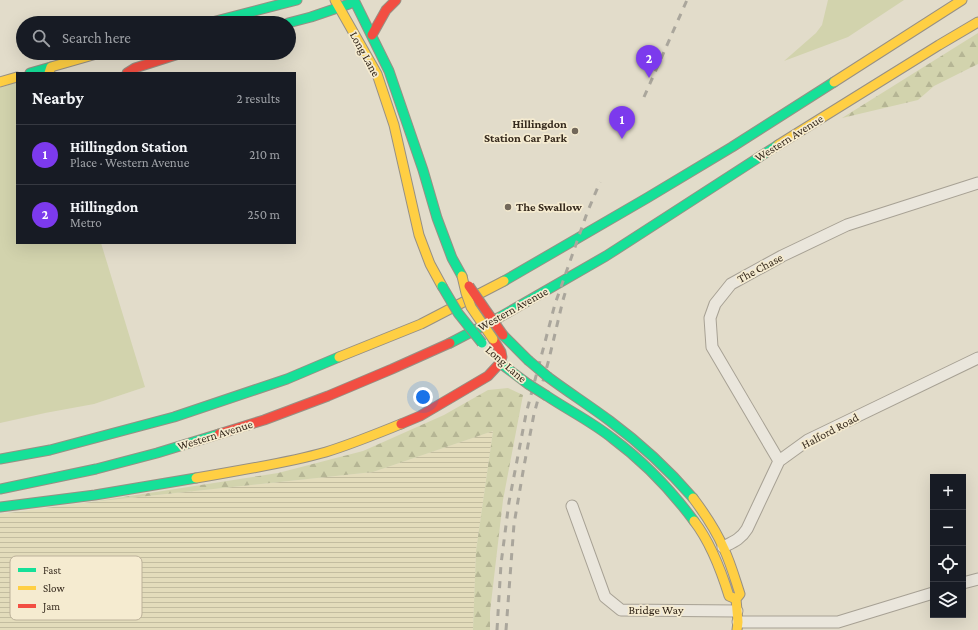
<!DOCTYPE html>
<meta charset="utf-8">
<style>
body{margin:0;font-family:"Crimson Pro",serif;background:#20242c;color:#f1f3f6}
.controls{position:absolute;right:12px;bottom:12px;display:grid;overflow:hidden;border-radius:0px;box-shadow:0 4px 16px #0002}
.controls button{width:36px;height:36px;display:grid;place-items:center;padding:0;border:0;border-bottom:1px solid #363941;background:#171b24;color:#f1f3f6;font:20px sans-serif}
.you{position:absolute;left:423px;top:397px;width:14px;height:14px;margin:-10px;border:3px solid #fff;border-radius:50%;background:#1a73e8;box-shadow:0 0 0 6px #1a73e833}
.badge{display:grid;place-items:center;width:26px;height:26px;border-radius:50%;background:#7c3aed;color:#fff;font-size:13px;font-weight:700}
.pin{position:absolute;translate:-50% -33px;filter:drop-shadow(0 1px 2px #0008)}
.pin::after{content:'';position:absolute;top:21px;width:14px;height:12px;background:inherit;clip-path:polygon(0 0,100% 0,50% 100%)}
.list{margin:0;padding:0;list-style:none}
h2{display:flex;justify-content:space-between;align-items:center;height:52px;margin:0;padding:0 16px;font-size:17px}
h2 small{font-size:13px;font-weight:400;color:#9ea1a6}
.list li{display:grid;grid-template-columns:26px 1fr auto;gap:12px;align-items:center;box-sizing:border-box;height:60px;padding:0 16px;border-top:1px solid #363941}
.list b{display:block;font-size:15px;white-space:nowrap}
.list p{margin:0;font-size:13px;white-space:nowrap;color:#9ea1a6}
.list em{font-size:13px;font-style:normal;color:#9ea1a6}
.icon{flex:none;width:22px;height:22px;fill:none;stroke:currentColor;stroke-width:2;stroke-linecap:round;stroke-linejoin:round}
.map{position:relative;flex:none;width:978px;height:630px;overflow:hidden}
.search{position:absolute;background:#171b24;box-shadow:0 4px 16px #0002;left:16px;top:16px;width:280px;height:44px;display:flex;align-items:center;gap:10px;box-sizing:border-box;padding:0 14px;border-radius:22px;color:#9ea1a6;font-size:15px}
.panel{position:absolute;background:#171b24;box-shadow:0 4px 16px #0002;left:16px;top:72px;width:280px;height:172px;border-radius:0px}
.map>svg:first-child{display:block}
.farmland{fill:url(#farmland-rules)}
.green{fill:#d2d3ad}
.forest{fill:url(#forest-firs)}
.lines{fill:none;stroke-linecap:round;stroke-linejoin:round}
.street-casing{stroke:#a7a194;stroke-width:13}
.fast-casing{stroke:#979084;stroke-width:11}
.slow-casing{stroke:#979084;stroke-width:11}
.jam-casing{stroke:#979084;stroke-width:11}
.street{stroke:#eae6dc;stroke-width:11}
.fast{stroke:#16e098;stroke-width:9}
.slow{stroke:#ffcf43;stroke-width:9}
.jam{stroke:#f24e42;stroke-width:9}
.rail{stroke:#aaa69c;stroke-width:3;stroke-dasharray:7 7;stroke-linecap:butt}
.fast-bridge-casing{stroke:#979084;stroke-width:11;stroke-linecap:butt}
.slow-bridge-casing{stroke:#979084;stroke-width:11;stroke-linecap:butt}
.jam-bridge-casing{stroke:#979084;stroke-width:11;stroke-linecap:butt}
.fast-bridge{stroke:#16e098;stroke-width:9}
.slow-bridge{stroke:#ffcf43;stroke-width:9}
.jam-bridge{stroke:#f24e42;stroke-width:9}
.poi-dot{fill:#72685a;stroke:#f5ebd0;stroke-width:1.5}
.labels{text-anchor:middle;stroke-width:3.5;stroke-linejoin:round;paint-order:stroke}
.street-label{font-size:12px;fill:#362a1d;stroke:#f5ebd0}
.poi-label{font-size:12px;font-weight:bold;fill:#362a1d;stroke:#f5ebd0;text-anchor:end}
.key{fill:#f5ebd0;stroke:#bcb19a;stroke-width:1}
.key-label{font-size:11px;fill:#362a1d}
</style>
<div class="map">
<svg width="978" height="630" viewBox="0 0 978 630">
<defs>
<pattern id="farmland-rules" width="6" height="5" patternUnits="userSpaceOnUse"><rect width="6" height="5" fill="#e3dcbb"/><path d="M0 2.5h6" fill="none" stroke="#c3bda0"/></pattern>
<pattern id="forest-firs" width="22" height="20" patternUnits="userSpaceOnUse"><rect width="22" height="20" fill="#d2d3ad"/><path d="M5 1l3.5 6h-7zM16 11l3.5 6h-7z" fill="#b5b594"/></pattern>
</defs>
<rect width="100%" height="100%" fill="#e2dcca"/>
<!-- farmland -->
<path class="farmland" d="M493,431L476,551L473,630H0V514L91,502L373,472Z"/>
<!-- green -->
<path class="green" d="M828,0H904L848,37L784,61L816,33L822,25Z
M17,82V243H101L145,387L94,404L45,413L0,423V88Z"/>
<!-- forest -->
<path class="forest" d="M978,33V64L934,86L918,100L842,118Z
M508,388L523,395L503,500L490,612V630H473L476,551L493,431L373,472L91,502L278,473L363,451L444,415L488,390Z"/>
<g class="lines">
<!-- street casing -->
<g class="street-casing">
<path id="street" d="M779,461L712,347L710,318L715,304L731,284L782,256L847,225L978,183
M572,506L605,597L621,610L737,611
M723,547C733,542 741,539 747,529L779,461L808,440L978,358
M963,583L978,579
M738,622H838L933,593"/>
</g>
<!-- fast casing -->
<g class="fast-casing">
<path id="fast" d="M354,0L389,71L423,170L437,218L452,258L462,276
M208,23L297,0
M288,23L311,17L349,4
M30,73L51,67
M504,281L647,198L732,147L834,82
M503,335L528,360
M450,343L500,317L606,256L778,145
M500,363L528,384
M548,377C568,392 590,406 610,421C641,444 668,469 693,498
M547,396C568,410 592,422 612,438C643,461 671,490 694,521
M0,459L50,450L174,417L287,379L339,357
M0,489L96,469L157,453L219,434
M0,507L95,495L196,478"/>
</g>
<!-- slow casing -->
<g class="slow-casing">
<path id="slow" d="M335,0L377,74L394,125L419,235L430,264L442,286
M49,73L51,67L100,53
M0,82L17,77
M834,82L962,0
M778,145L939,45L978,22
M339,357L421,324L504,281
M196,478C240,470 284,464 326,452C352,444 376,434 401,424
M693,498C705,514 716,530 724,549C731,564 735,579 740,594L736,599L738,622L737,630
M694,521C711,543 721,570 729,596L736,599"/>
</g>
<!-- jam casing -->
<g class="jam-casing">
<path id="jam" d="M372,35L386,10L396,0
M127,73L135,68L182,53
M401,424L420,416L488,376L500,363L502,357L501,352L493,339
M219,434L264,420L328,396L392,369L450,343"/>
</g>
<!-- street -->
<use href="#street" class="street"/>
<!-- fast -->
<use href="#fast" class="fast"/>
<!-- slow -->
<use href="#slow" class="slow"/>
<!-- jam -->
<use href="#jam" class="jam"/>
<!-- rail -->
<path class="rail" d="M644,97L687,0
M497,630L501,564L509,502L526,414L555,304L587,213L600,182
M506,630L514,524L524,466L534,414L549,359L563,300L566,290"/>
<!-- fast-bridge casing -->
<g class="fast-bridge-casing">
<path id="fast-bridge" d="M442,286L458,313L482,343
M528,360L548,377
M528,384L547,396"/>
</g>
<!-- slow-bridge casing -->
<g class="slow-bridge-casing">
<path id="slow-bridge" d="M462,276L466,293L471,307L493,339"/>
</g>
<!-- jam-bridge casing -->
<g class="jam-bridge-casing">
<path id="jam-bridge" d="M469,286L503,335"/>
</g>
<!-- fast-bridge -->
<use href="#fast-bridge" class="fast-bridge"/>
<!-- slow-bridge -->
<use href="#slow-bridge" class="slow-bridge"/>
<!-- jam-bridge -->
<use href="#jam-bridge" class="jam-bridge"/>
</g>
<!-- markers -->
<g class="poi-dot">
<circle cx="575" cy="131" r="4"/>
<circle cx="508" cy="207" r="4"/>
</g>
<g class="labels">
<!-- street labels -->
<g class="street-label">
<text transform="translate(365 54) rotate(61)" y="4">Long Lane</text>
<text transform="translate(789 138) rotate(-32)" y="4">Western Avenue</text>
<text transform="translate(760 268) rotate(-28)" y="4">The Chase</text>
<text transform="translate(513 309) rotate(-29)" y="4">Western Avenue</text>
<text transform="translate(506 364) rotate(41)" y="4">Long Lane</text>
<text transform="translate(830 431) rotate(-28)" y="4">Halford Road</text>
<text transform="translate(215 435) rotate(-17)" y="4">Western Avenue</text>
<text x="656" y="614">Bridge Way</text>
</g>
<!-- poi labels -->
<g class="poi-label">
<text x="567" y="128">Hillingdon<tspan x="567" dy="14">Station Car Park</tspan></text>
<text x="516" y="211" text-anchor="start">The Swallow</text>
</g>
</g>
<!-- legend -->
<rect x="10" y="556" width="132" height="64" rx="6" class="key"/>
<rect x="18" y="568" width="18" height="4" fill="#16e098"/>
<rect x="18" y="586" width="18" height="4" fill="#ffcf43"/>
<rect x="18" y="604" width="18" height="4" fill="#f24e42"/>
<g class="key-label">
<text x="43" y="574">Fast</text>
<text x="43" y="592">Slow</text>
<text x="43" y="610">Jam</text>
</g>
</svg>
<div class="controls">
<button>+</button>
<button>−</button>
<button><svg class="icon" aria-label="locate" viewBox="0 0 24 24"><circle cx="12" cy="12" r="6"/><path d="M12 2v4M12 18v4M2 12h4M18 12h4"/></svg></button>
<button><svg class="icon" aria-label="layers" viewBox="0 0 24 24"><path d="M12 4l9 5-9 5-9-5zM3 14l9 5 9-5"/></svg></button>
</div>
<div class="you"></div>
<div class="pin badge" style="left:622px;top:139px">1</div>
<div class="pin badge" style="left:649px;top:78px">2</div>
<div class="search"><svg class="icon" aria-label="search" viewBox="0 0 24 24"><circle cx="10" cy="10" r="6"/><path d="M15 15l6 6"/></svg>Search here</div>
<section class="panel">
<h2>Nearby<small>2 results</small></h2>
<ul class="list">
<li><span class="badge">1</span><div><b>Hillingdon Station</b><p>Place · Western Avenue</p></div><em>210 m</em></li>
<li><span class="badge">2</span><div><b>Hillingdon</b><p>Metro</p></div><em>250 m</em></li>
</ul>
</section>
</div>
